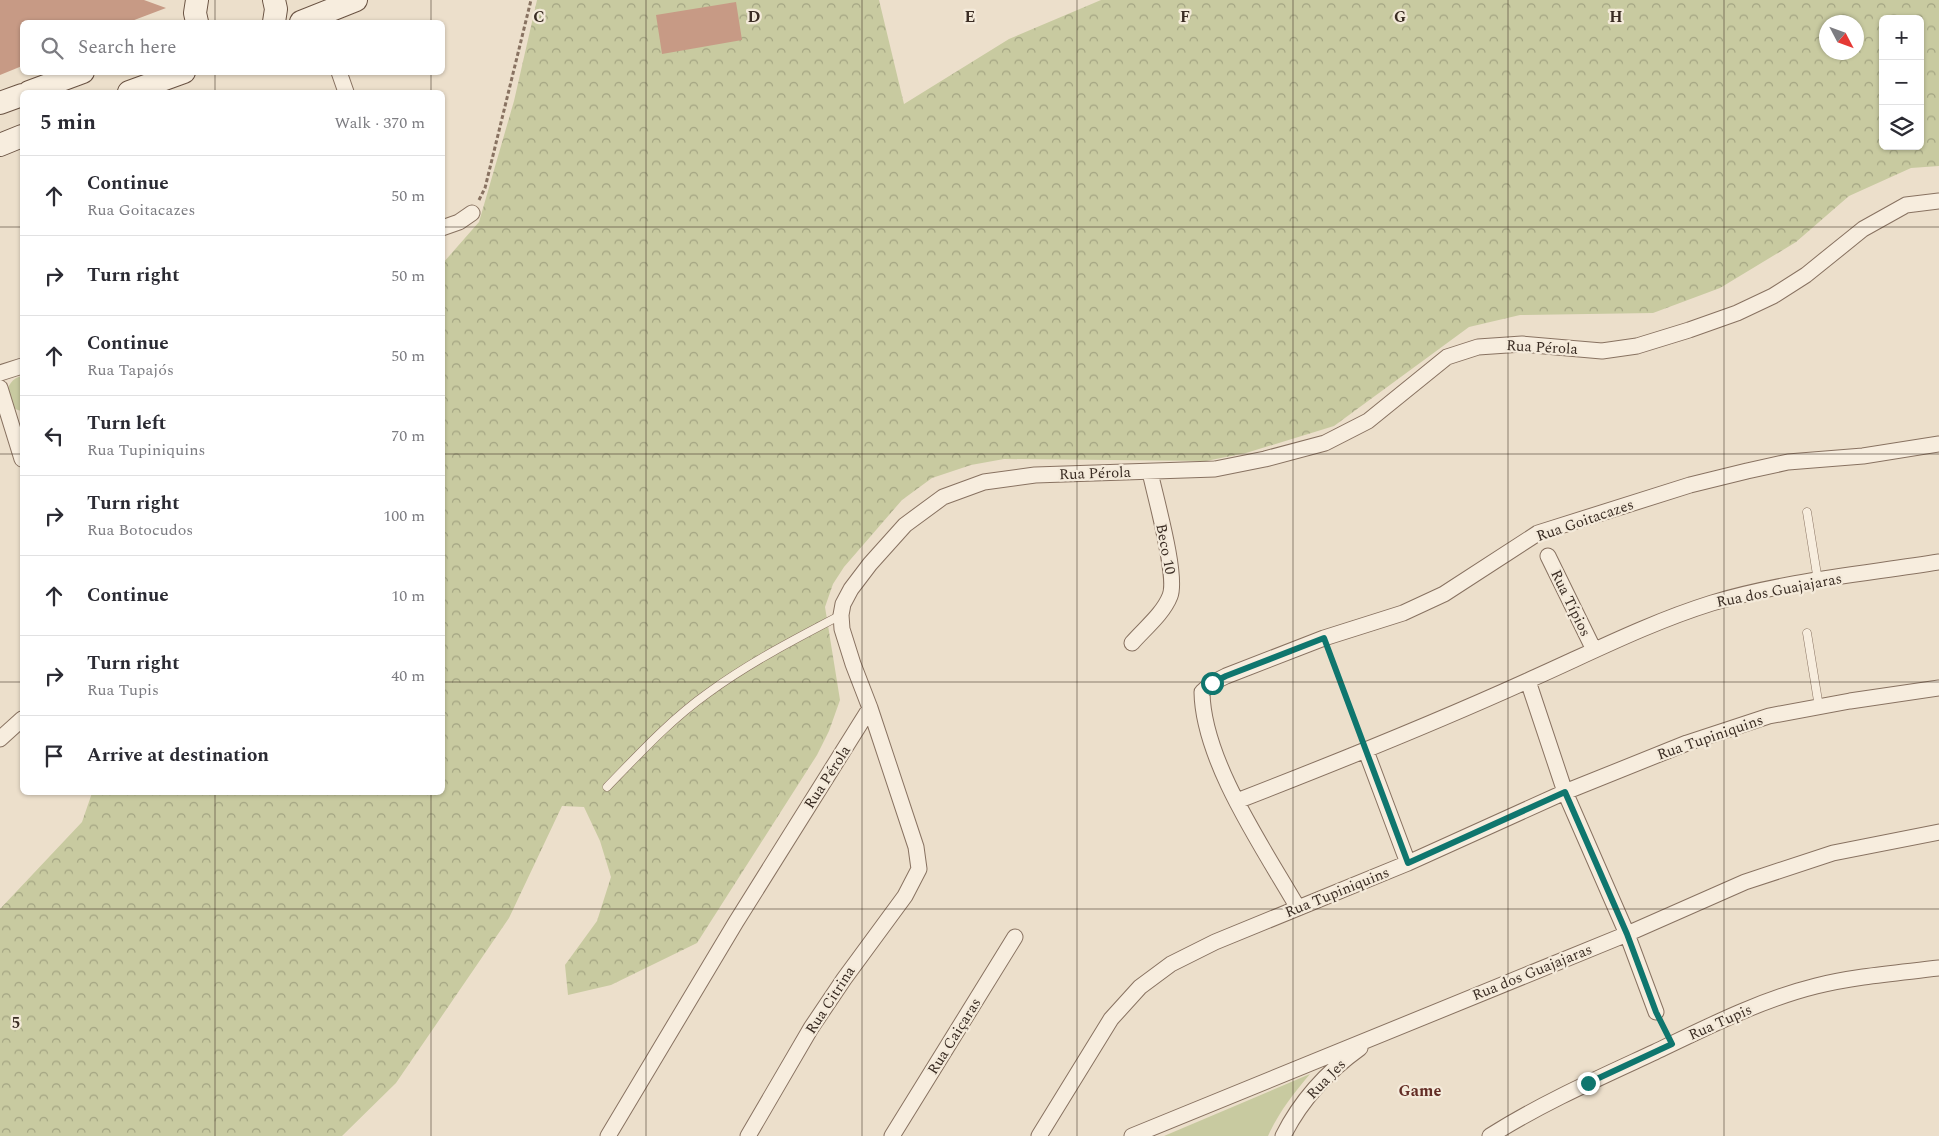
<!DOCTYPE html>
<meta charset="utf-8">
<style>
body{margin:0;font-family:Spectral,serif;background:#f7f7f7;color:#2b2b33}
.controls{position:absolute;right:15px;top:15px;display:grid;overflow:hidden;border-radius:8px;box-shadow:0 1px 4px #0004}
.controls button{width:45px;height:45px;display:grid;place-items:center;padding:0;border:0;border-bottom:1px solid #e1e1e2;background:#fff;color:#2b2b33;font:25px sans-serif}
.compass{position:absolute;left:1819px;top:15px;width:45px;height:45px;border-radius:50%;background:#fff;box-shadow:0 1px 4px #0004;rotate:131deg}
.stop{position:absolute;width:15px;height:15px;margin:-11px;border:4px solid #0f766e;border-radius:50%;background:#fff}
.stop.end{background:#0f766e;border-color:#fff;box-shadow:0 1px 5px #0008}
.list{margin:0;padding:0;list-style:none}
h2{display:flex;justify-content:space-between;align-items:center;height:65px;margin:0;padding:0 20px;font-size:21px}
h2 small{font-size:16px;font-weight:400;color:#7c7c81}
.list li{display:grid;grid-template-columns:32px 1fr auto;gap:15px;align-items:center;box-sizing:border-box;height:80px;padding:0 20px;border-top:1px solid #e1e1e2}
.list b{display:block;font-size:19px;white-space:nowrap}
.list p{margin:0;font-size:16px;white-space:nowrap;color:#7c7c81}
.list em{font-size:16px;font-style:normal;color:#7c7c81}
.icon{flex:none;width:28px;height:28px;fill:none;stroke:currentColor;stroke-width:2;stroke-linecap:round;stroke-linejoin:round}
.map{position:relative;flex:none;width:1939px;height:1136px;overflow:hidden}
.search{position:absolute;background:#fff;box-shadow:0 1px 4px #0004;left:20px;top:20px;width:425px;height:55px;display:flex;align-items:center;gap:12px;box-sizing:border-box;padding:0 18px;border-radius:8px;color:#7c7c81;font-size:19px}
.panel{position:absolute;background:#fff;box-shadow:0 1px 4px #0004;left:20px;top:90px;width:425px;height:705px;border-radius:8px}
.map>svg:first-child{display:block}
.green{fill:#c8caa0}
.forest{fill:url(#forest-crowns);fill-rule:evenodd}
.building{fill:#c79a85}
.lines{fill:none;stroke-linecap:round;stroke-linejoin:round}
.lane-casing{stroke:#887261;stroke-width:9}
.street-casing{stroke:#887261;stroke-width:17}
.secondary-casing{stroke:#6a5343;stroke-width:24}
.path{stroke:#887261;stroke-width:3;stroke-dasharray:4 2.5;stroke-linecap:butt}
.lane{stroke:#f7edde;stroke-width:8}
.street{stroke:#f7edde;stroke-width:15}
.secondary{stroke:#f7edde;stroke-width:22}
.route{stroke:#0f766e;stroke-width:6}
.grid{fill:none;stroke:#3a2c23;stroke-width:1;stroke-opacity:0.55}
.labels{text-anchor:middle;stroke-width:4.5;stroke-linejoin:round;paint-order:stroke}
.street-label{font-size:15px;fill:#3a2c23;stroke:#f4eada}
.neighbourhood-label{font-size:16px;font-weight:bold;fill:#632d25;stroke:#f4eada}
.grid-label{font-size:16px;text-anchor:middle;font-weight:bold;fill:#3a2c23;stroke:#f4eada;stroke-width:4.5;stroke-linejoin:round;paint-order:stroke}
</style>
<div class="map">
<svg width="1939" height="1136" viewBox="0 0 1939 1136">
<defs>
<pattern id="forest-crowns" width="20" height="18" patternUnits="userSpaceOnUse" patternTransform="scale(1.25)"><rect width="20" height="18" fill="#c8caa0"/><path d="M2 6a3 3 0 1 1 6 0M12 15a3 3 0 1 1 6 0" fill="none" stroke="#a3a482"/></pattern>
</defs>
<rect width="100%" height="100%" fill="#ecdfcb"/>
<!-- green -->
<path class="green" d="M22,376V411C2,409 2,380 22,376Z
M1310,1074C1293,1094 1279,1112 1268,1136H1164Z"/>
<!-- forest -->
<path class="forest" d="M537,0H879L904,104L1009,39L1101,0H1939V166L1911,168L1849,196L1796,242L1720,288L1653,313L1520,315L1469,327L1334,426L1246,453L1206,461L1004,459L971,465L932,478L902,500L844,567L833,584L825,607L840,700L829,731L817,755L697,943L611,985L568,995L565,965L597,921L611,877L600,841L584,807L562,806L509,918L396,1083L342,1136H0V909L82,822L92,793L442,792L443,263L479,222L514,101ZM1883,19H1920V146H1883ZM1826,22H1856V52H1826Z"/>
<!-- building -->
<path class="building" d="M0,0H144L166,8L129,22H22V66L0,75Z
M736,2L742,40L662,54L656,15Z"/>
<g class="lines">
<!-- lane casing -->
<g class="lane-casing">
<path id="lane" d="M1807,512L1818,581
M1807,633L1819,707
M607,787C639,754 670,720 708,693C749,663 795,639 841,615"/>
</g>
<!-- street casing -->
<g class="street-casing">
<path id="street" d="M339,72L346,92
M442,228L459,222L472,213
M0,373L22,366
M0,388L22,459
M1548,556L1594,650
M1132,643C1144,629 1163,614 1170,596C1178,576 1155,496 1150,472
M1528,681L1565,792L1627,934L1656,1012
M0,739L22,719
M1366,751L1408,863
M1237,801C1335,763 1432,724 1527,681C1588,654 1648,623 1712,603C1785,581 1864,574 1939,562
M1298,908C1264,849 1203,761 1202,692L1212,683L1226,676L1324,638L1403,613L1444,594L1538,533L1690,485L1747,471L1788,462L1863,456L1939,444
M608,1136L736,922L870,708L853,664L842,629L841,615L843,604L851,589L870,564L905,525L943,497L984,482L1035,475L1215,469L1265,459L1325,443L1368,421L1447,357L1478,347L1522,344L1602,351L1637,346L1689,330L1737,313L1773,296L1806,275L1863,229L1906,205L1939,201
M748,1136L811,1028L844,979L905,896L919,869L916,847L870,708
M892,1136L1015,937
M1039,1136L1111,1019L1140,987L1171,964L1215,942L1408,863L1565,792L1687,743L1769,716L1850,701L1939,688
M1132,1136L1627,934L1745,882L1833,853L1939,832
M1283,1136C1301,1100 1328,1071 1360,1048
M1490,1136C1542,1103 1599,1078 1655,1052C1707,1027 1760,1000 1816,986C1856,976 1898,973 1939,968"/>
</g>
<!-- secondary casing -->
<g class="secondary-casing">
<path id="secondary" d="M197,0L195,13L197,22
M274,22L276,9L274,0
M301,22L356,0
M29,92L83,72
M129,92L184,72
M0,103L22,95
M0,145L22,136"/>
</g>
<!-- path -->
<path class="path" d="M479,200L485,188L531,0
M1329,651L1361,736"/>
<!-- lane -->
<use href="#lane" class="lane"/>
<!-- street -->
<use href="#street" class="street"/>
<!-- secondary -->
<use href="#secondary" class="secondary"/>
</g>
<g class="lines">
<!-- route -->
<path class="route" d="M1212,683L1226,676L1324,638L1408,863L1565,792L1627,934L1656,1012L1672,1044L1588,1083"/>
</g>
<!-- grid -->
<path class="grid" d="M215,0V22M431,0V22M646,0V1136M862,0V1136M1077,0V1136M1293,0V1136M1508,0V1136M1724,0V1136M215,72V92M431,72V92M0,227H22M442,227H1939M0,454H22M442,454H1939M0,682H22M442,682H1939M215,792V1136M431,792V1136M0,909H1939"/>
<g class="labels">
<!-- street labels -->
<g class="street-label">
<text transform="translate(1542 347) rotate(3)" y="5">Rua Pérola</text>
<text transform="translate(1095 473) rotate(-2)" y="5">Rua Pérola</text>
<text transform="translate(1585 520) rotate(-19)" y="5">Rua Goitacazes</text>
<text transform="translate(1166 549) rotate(79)" y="5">Beco 10</text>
<text transform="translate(1779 590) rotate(-11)" y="5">Rua dos Guajajaras</text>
<text transform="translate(1571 603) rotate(64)" y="5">Rua Típios</text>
<text transform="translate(1710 737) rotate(-19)" y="5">Rua Tupiniquins</text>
<text transform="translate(827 777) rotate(-57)" y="5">Rua Pérola</text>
<text transform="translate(1337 892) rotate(-22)" y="5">Rua Tupiniquins</text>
<text transform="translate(1532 972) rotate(-22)" y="5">Rua dos Guajajaras</text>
<text transform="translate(830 1000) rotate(-57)" y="5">Rua Citrina</text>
<text transform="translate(1720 1022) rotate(-24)" y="5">Rua Tupis</text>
<text transform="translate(954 1036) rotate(-58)" y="5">Rua Caiçaras</text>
<text transform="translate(1326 1079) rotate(-46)" y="5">Rua Jes</text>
</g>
<!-- neighbourhood labels -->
<g class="neighbourhood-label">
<text x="1420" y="1096">Game</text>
</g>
</g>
<g class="grid-label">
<text x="539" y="22">C</text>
<text x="754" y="22">D</text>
<text x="970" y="22">E</text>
<text x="1185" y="22">F</text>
<text x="1400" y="22">G</text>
<text x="1616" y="22">H</text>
<text x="16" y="1028">5</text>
</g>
</svg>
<div class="controls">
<button>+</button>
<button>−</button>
<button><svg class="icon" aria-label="layers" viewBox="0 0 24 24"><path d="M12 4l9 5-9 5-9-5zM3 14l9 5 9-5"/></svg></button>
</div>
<svg class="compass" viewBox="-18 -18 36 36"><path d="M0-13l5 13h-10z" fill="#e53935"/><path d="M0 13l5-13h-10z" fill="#7c7c81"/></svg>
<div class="stop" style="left:1212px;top:683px"></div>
<div class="stop end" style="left:1588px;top:1083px"></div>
<div class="search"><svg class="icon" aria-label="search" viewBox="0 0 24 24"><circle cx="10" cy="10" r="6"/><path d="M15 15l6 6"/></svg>Search here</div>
<section class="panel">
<h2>5 min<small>Walk · 370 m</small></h2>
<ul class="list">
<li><svg class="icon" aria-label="ahead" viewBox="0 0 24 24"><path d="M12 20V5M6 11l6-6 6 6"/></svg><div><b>Continue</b><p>Rua Goitacazes</p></div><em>50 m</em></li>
<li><svg class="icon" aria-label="right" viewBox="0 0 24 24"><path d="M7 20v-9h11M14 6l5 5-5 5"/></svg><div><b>Turn right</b></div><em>50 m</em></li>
<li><svg class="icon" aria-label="ahead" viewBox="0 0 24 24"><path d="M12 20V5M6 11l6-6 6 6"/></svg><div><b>Continue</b><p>Rua Tapajós</p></div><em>50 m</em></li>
<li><svg class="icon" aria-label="left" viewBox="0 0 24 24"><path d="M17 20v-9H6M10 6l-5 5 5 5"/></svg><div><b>Turn left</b><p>Rua Tupiniquins</p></div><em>70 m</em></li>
<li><svg class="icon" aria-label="right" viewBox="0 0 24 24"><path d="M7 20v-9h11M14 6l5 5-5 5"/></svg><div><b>Turn right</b><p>Rua Botocudos</p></div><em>100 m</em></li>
<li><svg class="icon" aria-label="ahead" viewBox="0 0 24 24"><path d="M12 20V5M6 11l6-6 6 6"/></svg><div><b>Continue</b></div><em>10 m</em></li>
<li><svg class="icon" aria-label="right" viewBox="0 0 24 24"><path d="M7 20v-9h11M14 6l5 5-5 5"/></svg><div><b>Turn right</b><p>Rua Tupis</p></div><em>40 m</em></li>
<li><svg class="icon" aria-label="arrive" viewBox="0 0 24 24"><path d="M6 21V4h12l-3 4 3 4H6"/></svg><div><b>Arrive at destination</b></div></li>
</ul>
</section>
</div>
